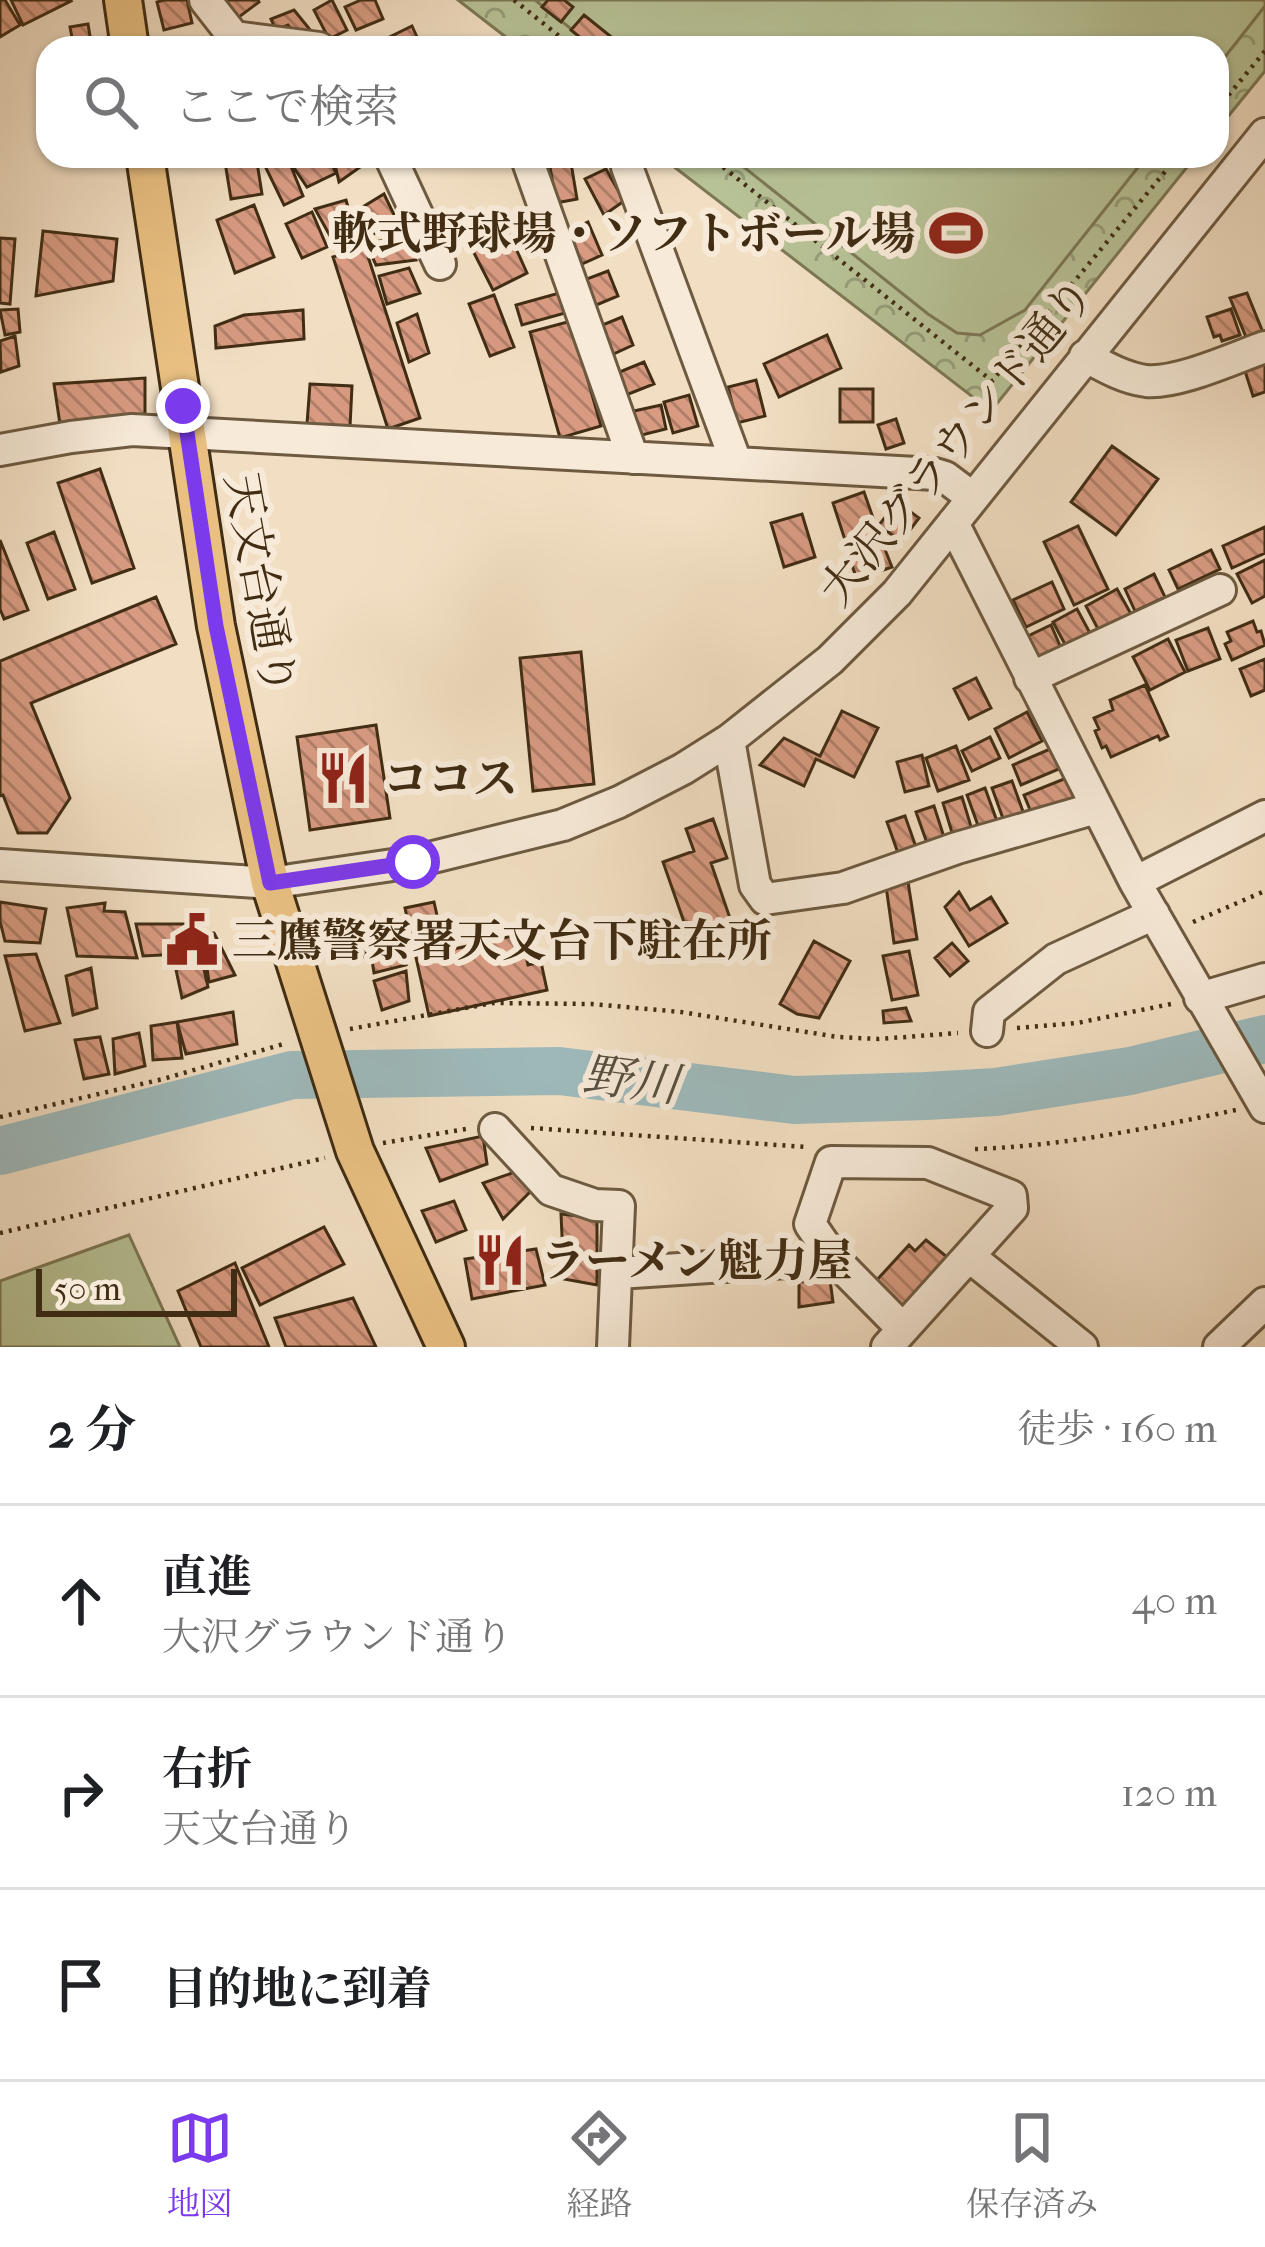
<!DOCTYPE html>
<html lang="ja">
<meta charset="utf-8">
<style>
body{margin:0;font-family:"IM FELL French Canon","Noto Serif JP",serif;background:#f6f6f6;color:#202124}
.scale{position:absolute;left:36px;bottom:30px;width:201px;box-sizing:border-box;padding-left:12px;border:6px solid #412d14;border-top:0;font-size:33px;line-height:42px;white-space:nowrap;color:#412d14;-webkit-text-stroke:9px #f7ead8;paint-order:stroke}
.stop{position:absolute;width:36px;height:36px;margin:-27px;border:9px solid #7c3aed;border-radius:50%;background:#fff}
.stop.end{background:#7c3aed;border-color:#fff;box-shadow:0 3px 12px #0008}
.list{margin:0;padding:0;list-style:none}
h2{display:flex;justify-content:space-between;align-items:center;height:156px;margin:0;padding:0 48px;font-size:51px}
h2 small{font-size:39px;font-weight:400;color:#757577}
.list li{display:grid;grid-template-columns:78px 1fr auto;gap:36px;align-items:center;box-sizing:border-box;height:192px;padding:0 48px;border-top:3px solid #e0e0e0}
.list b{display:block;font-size:45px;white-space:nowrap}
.list p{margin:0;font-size:39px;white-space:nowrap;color:#757577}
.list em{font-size:39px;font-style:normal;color:#757577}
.icon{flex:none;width:66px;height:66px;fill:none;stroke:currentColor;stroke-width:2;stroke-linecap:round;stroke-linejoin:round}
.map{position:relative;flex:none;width:1265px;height:1347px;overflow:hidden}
.search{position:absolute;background:#fff;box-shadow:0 3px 9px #0004;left:36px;right:36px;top:36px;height:132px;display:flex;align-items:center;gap:30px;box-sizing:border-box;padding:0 42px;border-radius:36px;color:#757577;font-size:45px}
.sheet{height:732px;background:#fff}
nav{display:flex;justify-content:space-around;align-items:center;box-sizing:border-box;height:168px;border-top:3px solid #e0e0e0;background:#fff;font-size:33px;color:#757577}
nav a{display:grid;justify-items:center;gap:6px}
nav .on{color:#7c3aed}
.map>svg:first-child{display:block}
.forest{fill:url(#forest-crowns);stroke:#7c7855;stroke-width:3}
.pitch{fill:#b7c296;stroke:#7c7855;stroke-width:3}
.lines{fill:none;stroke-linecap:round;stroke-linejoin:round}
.river{stroke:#9ebabc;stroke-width:48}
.building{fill:url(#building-back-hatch);stroke:#412d14;stroke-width:3}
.minor-casing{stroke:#6d5a40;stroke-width:36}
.major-casing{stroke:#412d14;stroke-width:42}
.path{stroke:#412d14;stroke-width:4.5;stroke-dasharray:3 6;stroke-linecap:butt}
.minor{stroke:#f7ead8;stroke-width:30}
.major{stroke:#e9c082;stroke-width:36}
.route{stroke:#7c3aed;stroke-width:15}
.labels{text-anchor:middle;stroke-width:12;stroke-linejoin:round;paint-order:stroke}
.poi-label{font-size:45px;font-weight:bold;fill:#412d14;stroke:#f7ead8;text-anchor:start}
.street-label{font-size:45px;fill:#412d14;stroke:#f7ead8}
.water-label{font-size:48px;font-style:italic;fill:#58503e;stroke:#f7ead8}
</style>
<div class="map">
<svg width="1265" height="1347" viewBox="0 0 1265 1347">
<defs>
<pattern id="forest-crowns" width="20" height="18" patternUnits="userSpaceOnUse" patternTransform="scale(3)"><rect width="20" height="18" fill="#b7c296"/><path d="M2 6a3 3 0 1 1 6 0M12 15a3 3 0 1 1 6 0" fill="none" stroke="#969e79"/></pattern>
<pattern id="building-back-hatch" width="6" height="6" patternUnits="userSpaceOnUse" patternTransform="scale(3)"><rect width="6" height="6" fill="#d89b82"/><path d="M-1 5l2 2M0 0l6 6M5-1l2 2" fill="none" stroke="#b17f69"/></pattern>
</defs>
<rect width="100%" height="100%" fill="#f2dfc3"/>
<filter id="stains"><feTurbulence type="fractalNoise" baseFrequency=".00167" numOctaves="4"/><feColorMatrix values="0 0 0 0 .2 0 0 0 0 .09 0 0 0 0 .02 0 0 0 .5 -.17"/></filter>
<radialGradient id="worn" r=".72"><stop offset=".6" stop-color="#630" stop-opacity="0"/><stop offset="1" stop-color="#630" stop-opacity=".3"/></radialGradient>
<!-- forest -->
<path class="forest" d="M458,0H1265V71L1217,130V48H520Z
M660,156H1196L991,411Z"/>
<!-- pitch -->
<path class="pitch" d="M535,0H1265V6L1217,67V48H595Z
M730,156H1147L1025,310L980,335L957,333L928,314Z
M129,1235L180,1347H0V1281Z"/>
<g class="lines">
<!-- river -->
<path class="river" d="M0,1151L292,1075L559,1071L794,1100L926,1096L996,1092L1130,1071L1265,1039"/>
</g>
<!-- building -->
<path class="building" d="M0,0H5L20,25L0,37Z
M11,0H70L71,1L23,25Z
M164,0H187L192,23L164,30L157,2Z
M214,0H258L259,2L231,23Z
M332,0L347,30L329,39L314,10Z
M361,0H375L383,19L356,30L345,7Z
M548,0H564L573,7L561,22L542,7Z
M294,10L311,31L299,39L288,25L276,30L271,19Z
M584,15L625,48H593L571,30Z
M88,24L92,48H74L70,27Z
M412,26L422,48H367Z
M224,156H256L262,194L231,199Z
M294,156H328L336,173L307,187L288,159Z
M333,156H368L370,160L339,182Z
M288,159L303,196L284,205L265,166Z
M571,163L577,199L556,203L550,167Z
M606,169L624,201L604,215L585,179Z
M384,194L398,223L369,236L356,211Z
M346,200L356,235L334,243L315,209Z
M254,205L274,257L235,273L217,220Z
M312,212L327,247L302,258L286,224Z
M588,222L602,255L582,264L568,231Z
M43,231L117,239L113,281L36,296Z
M509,233L527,273L493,290L472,249Z
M410,237L416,260L376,265L366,243Z
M0,238L15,239L10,304L0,303Z
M365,247L420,418L388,429L333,257Z
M409,268L420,293L387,304L379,276Z
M608,271L618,296L594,306L584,280Z
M570,290L576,310L522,325L516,305Z
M1247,293L1262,330L1246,337L1230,298Z
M494,295L514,347L490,356L469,304Z
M18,309L20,332L5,335L0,310Z
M1231,309L1240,335L1222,341L1220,335L1214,337L1207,317Z
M303,310L304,339L216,348L215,326L244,315Z
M417,314L429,353L409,362L397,323Z
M622,317L633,345L607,357L595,328Z
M571,321L601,426L560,438L530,332Z
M827,335L841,368L779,397L764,364Z
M15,336L19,366L1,372L0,341Z
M644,362L654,384L621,397L612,375Z
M1265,364V392L1253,396L1245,371Z
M145,378V420L61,431L54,384Z
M756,380L765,416L737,423L728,387Z
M310,384L352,386L350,427L307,424Z
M840,389H873V422H840Z
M689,395L698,426L673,433L664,402Z
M661,405L666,429L630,438L625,413Z
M896,419L904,443L886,449L878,425Z
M1112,446L1158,479L1116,535L1071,502Z
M100,469L134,568L92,583L58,483Z
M864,492L879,535L847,546L833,503Z
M897,502L919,518L901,542L879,525Z
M802,514L815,557L784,567L771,523Z
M1078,526L1108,589L1074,605L1044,542Z
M1265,527V553L1232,568L1223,546Z
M54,532L75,589L48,599L27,543Z
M0,540L28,610L4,619L0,609Z
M882,542L892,567L857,579L848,555Z
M1211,550L1220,569L1178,589L1169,570Z
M1265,560V596L1252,603L1237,574Z
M1154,574L1165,597L1135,611L1125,589Z
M1052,582L1064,609L1026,627L1013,600Z
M1117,589L1131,614L1099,631L1086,606Z
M156,597L176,644L31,703L70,798L47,833H18L3,795L0,796V661Z
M1077,609L1091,635L1067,648L1053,622Z
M1253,621L1257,632L1261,631L1265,645L1232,660L1225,644L1231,641L1227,632Z
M1051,625L1061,648L1038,658L1028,636Z
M1208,628L1220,659L1188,671L1176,640Z
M1168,639L1185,672L1150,690L1133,657Z
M581,652L594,784L533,791L520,658Z
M1265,659V690L1251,696L1240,669Z
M976,678L991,708L969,719L954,689Z
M1145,685L1168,736L1160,740L1158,736L1111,757L1106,746L1102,748L1095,731L1099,729L1094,718L1113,710L1110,700Z
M842,711L878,728L854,777L816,759L804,786L760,765L784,738L820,756Z
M1027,712L1042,741L1009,758L995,729Z
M376,725L390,818L310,830L297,737Z
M990,737L1000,758L972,771L962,751Z
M956,746L969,780L938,791L926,758Z
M1057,746L1066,766L1021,785L1013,765Z
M922,755L929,786L905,792L897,762Z
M1069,777L1078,799L1033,817L1024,795Z
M1012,781L1025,817L1005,824L992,788Z
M985,788L998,824L980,831L967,795Z
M962,797L973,833L954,839L943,803Z
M934,806L944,837L927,843L916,812Z
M905,816L916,847L898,853L887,822Z
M713,819L727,858L711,863L733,927L684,922L663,862L694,851L686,829Z
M908,882L917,939L894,943L886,886Z
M959,892L970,910L991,897L1007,923L969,946L945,907Z
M0,902L46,909L40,943L5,941L0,921Z
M434,902L445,951L521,934L528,965L541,962L547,990L429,1016L405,908Z
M105,903L104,911L125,912L137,958L77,956L67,908Z
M136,924H198L199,953L143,956Z
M342,925H360L366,957L334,960L329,939Z
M214,933L235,975L209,982L202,934Z
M401,935L406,965L374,973L370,948Z
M814,941L850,961L819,1018L797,1014L780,1004Z
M952,943L968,961L950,976L935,958Z
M909,951L918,995L892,1000L883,956Z
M36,954L60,1023L25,1031L5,956Z
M202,961L208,987L182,998L175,965Z
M91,968L97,1008L73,1015L66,976Z
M406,971L409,1001L382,1010L374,981Z
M906,1008L911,1021L884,1023L883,1011Z
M233,1012L237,1044L186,1054L177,1022Z
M177,1022L182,1058L153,1060L151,1026Z
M139,1033L145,1066L115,1074L113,1039Z
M100,1037L109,1074L84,1079L75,1040Z
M483,1136L487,1164L440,1181L426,1148Z
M521,1170L530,1192L503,1219L483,1183Z
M454,1201L466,1230L436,1242L422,1211Z
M561,1214L597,1218V1285L564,1279Z
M324,1227L344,1264L260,1305L242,1268Z
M926,1240L947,1257L905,1309L875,1282L909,1245L915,1251Z
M536,1249L545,1285L472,1299L465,1259Z
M235,1263L269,1347H201L178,1291Z
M830,1280L833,1302L799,1307V1282Z
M353,1298L376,1347H286L275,1318Z"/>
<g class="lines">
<!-- minor casing -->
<g class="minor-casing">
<path id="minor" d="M205,0L234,37L319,48
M390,156L440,264
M526,156L633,458
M627,167L736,462
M1085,356C1105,367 1124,378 1146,381C1178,384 1234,358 1265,347
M0,450L71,437L132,430L935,474L945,477L973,498
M953,523L1135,882L1265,1107
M1030,678L1220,590
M729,740L755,885L765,899L843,888L957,848L1096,808
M0,865L270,883L413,862L563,825L619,802L683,769L729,740L830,660L897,593L1265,134
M1135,882L1265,816
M1200,998L1265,979
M987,1031L989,1012L1056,959L1154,914
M495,1129L551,1190L595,1205L619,1206L613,1347
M970,1257L1082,1347
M834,1259L810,1224L831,1162L928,1163L1011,1196L1012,1208L887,1347
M618,1273L834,1259L902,1328
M1219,1347L1265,1303"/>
</g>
<!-- major casing -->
<g class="major-casing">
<path id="major" d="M123,0L130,48
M145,156L216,626L270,883L355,1151L446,1347"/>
</g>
<!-- path -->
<path class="path" d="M514,0L574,48
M1217,109L1265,51
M709,156L992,381L1178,156
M1034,329L1056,346
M1193,922L1265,891
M1017,1028L1077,1023L1171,1004
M350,1029L493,1003L592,1004L681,1012L838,1037L879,1039L958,1033
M0,1117L163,1079L287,1043
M531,1128L807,1147
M383,1143L466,1129
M975,1149C1063,1146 1150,1128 1236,1110
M0,1233L325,1158"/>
<!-- minor -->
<use href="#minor" class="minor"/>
<!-- major -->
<use href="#major" class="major"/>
</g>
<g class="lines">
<!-- route -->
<path class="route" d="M183,406L216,626L270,883L413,862"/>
</g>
<!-- icons -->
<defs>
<g id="stadium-bare" transform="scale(4.14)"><path d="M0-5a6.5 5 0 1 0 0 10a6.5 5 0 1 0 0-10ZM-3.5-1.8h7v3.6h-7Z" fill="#8f2418" stroke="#f7ead8" stroke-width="2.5" paint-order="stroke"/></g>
<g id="restaurant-bare" transform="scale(4.14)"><path d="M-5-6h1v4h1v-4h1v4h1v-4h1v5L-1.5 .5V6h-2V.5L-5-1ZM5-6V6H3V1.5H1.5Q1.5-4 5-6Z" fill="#8f2418" stroke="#f7ead8" stroke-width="2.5" paint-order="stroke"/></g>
<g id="civic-bare" transform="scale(4.14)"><path d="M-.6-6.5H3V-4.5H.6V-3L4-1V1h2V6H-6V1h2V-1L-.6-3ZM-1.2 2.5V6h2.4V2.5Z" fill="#8f2418" stroke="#f7ead8" stroke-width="2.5" paint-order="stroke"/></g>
</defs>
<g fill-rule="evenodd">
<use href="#stadium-bare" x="956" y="233"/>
<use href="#restaurant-bare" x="343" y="778"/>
<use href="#civic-bare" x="192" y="940"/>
<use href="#restaurant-bare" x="500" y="1260"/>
</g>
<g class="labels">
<!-- poi labels -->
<g class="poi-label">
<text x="916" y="249" text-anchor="end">軟式野球場・ソフトボール場</text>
<text x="383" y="794">ココス</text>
<text x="232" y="956">三鷹警察署天文台下駐在所</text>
<text x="540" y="1276">ラーメン魁力屋</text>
</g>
<!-- street labels -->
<g class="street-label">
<text transform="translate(956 441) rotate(-51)" y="16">大沢グラウンド通り</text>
<text transform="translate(261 584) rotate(80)" y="16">天文台通り</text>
</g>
<!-- water labels -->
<g class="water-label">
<text transform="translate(631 1079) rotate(7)" y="17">野川</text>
</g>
</g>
<rect width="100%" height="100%" filter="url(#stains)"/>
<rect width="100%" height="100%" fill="url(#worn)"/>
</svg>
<div class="scale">50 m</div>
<div class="stop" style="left:413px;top:862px"></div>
<div class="stop end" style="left:183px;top:406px"></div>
<div class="search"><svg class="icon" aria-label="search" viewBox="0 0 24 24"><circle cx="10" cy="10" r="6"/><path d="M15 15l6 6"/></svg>ここで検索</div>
</div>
<section class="sheet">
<h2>2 分<small>徒歩 · 160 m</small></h2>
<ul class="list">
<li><svg class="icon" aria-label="ahead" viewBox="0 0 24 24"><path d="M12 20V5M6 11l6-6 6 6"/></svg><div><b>直進</b><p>大沢グラウンド通り</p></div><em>40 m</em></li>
<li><svg class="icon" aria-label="right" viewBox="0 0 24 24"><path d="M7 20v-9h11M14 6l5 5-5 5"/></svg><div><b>右折</b><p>天文台通り</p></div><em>120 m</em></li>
<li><svg class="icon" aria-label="arrive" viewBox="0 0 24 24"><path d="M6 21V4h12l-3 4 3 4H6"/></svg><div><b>目的地に到着</b></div></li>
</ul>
</section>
<nav>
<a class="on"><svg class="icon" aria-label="map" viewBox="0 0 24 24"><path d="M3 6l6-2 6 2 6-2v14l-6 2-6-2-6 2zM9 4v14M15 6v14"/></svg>地図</a>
<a><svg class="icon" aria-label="directions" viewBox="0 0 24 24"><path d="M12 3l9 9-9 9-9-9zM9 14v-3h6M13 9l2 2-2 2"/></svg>経路</a>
<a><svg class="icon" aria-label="saved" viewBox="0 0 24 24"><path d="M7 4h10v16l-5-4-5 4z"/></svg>保存済み</a>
</nav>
